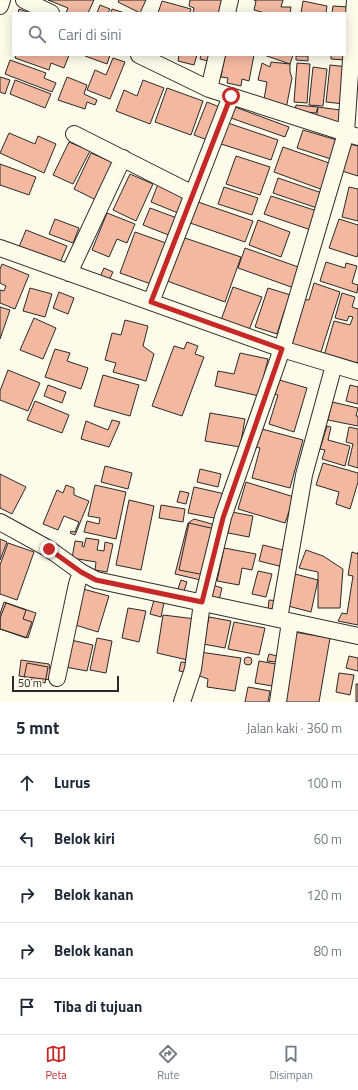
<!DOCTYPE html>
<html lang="id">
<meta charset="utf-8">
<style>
body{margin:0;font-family:"Titillium Web",sans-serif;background:#f2f2f3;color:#1f2937}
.scale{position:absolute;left:12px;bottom:10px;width:107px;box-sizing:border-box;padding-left:4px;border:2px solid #2b2b2b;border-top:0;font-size:11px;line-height:14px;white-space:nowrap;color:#2b2b2b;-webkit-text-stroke:3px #fdfbea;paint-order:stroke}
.stop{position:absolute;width:12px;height:12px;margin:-9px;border:3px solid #c62828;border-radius:50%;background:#fff}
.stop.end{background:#c62828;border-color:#fff;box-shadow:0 1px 4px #0008}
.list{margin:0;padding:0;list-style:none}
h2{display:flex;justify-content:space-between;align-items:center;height:52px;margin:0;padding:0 16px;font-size:17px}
h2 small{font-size:13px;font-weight:400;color:#747a83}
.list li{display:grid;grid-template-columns:26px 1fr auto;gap:12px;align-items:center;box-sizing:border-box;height:56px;padding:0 16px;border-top:1px solid #e0e1e3}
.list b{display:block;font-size:15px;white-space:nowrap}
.list em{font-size:13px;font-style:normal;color:#747a83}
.icon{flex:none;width:22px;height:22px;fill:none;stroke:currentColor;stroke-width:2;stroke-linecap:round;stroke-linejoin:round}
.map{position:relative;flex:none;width:358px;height:702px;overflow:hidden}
.search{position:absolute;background:#fff;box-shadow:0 2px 10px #0003;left:12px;right:12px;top:12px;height:44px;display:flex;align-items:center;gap:10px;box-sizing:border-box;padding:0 14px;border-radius:0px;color:#747a83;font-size:15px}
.sheet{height:332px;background:#fff}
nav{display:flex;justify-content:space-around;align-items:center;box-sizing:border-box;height:56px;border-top:1px solid #e0e1e3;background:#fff;font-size:11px;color:#747a83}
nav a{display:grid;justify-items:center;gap:2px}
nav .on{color:#c62828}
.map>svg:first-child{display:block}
.building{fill:#f2b8a0;stroke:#2b2b2b}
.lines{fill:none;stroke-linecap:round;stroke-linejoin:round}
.minor-casing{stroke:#2b2b2b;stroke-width:18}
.minor{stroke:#fdfbea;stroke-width:16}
.route{stroke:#c62828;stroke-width:5}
</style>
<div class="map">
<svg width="358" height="702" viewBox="0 0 358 702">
<rect width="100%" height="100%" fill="#fdfbea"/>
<!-- building -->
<path class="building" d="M48,0H94L88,13H66L68,8Z
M119,0H146L140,13L118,2Z
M190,0H220L225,1L222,13H193L194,8L189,6Z
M254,0H283L281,7H291L290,13H265L254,10L256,1Z
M162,1L191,9L190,13H158Z
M303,1L327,6L326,13H301Z
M100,5L110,9L108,13H97Z
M333,6L349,7L347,24H345V13H332Z
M19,9L30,13H18Z
M112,9L125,13H111Z
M16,55H69L64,68L51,63L49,70L15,58Z
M86,55H110L107,64L85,56Z
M179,55H197L194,65L178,61Z
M201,55H214L212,62L200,59Z
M225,55H254L249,81L242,79L241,86L227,83L228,78L221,77Z
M264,55H293L290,64Z
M331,55H345L346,60L331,59Z
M296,56H308V61L296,60Z
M113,58L125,62L110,99L87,90L95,70L106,75Z
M10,60L46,73L44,78L56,83L52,92L5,74Z
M271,62L290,64V72L292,78L286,109L263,105L267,82L258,80L262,63L270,67Z
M297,63L310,64L307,103L294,102Z
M330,65L348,67L344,104L326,102Z
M313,67L327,69L323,106L309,105Z
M0,77L10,80L5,94L0,92Z
M67,77L87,85L84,94L97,100L95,105L87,102L85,109L58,100Z
M15,80L51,94L45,108L10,94Z
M143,80L164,88L150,124L116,111L124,90L137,96Z
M167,88L203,101L191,135L155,122Z
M207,102L222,108L210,141L194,135Z
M296,105L318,107L316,113L295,111Z
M235,107L289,127L285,137L231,118Z
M318,107L340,110L339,124L316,121Z
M225,122L278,140L271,160L218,143Z
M303,130L340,141L334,160L297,148Z
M9,133L35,144L38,136L56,144L44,173L0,153Z
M69,142L90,151L73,184L53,175Z
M349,144L358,146V176L342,171Z
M283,147L332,164L323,190L274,172Z
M91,153L116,164L98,201L74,189Z
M236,156L270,167L260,195L226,184Z
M0,164L36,177L29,195L0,185Z
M130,174L153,184L136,221L113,210Z
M278,178L322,193L317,208L273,193Z
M158,184L185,195L178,213L151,202Z
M224,187L258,198L252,215L218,204Z
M349,187L358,189V221L342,217Z
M271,196L320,212L314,231L264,214Z
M198,202L253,221L245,242L190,223Z
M150,208L177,218L171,236L143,225Z
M107,213L135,224L127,243L117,239L109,257L92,250Z
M55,219L79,228L73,243L49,234Z
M339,219L358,225V253L357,257L329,248Z
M258,220L290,232L281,257L249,245Z
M26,230L67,246L60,263L19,247Z
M135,232L166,243L151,284L120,273Z
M182,237L241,257L225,302L167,281Z
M245,248L301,268L294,288L238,268Z
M326,262L345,268L346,263L357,266L352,283L358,285L357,293L320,281Z
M2,264L29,275L15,309L0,303V290L4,291L6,286L0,283V269Z
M104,268L113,272L109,280L100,277Z
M314,283L340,292L320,355L286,345L300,299L309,300Z
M233,287L262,297L249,330L221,320Z
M30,288L52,294L45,317L23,311Z
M268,288L294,296L289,310L285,309L277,334L255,327Z
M59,292L74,298L68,314L53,308Z
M342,293L355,297L352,307L358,309V361L357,365L324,356L334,321L350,325L353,317L349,316L347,321L335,318Z
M0,307L10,310L0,339Z
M34,318L56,328L43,359L20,350Z
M125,320L148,326L143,346L154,354L146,381L113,372L116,363L105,360L112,333L121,335Z
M187,342L198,346L195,354L204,357L182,416L152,406L174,346L184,349Z
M55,349L70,353L67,361L88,368L81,389L45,377Z
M240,353L268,359L259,396L215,386L218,371L234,374Z
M8,370L40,383L28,411L0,400V391Z
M103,375L139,385L130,416L94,406Z
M276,379L307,388L294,432L269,424L278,395L272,394Z
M48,385L66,392L62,403L44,396Z
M350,385L358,387V404L346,401Z
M35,401L69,415L62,433L27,420Z
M332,402L358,408L356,416H358V426L328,420Z
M210,413L245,419L240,447L205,441Z
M112,420L120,422L109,447L81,439L86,421L108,430Z
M327,426L331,427L328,440L350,446L345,466L322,459L325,450L320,449Z
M349,427L358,429V468L348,465L353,444L346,442Z
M258,428L303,440L290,488L252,478L260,448L253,446Z
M323,463L358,473V482L350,509L336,504L339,492L316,485Z
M105,466L132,473L128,489L101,482Z
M200,469L221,474L218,487L197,482Z
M0,474L26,487L12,514L0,508Z
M246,482L294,497L285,523L238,509Z
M66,485L74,488V495L89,501L75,535L70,533L71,531L75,532L79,522L64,516L58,530L43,524L57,490L63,493Z
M95,485L126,492L116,539L84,532L87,521L99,524L100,518L88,516Z
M194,487L225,494L219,519L188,513Z
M180,491L189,493L186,504L177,502Z
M129,500L154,506L141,570L116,565Z
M161,505L185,509L183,522L159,518Z
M232,512L253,516L249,537L228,533Z
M194,519L212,524L217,531L205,581L175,574L188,523Z
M189,523L215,529L205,575L179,570Z
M86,538L99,540L97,550L104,551L105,542L113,544L107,572L95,570L96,562L72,558L75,541L83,542L82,546L84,547Z
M0,539L7,542L0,560Z
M8,543L34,552L17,600L0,594V565Z
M263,545L287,551L283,567L259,561Z
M224,548L256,554L252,570L242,568L239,585L217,581Z
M306,550L323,556L343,569L340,608H318V572L299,568Z
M352,552L358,554V552V625L338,621L342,613L347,614L353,576L348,575Z
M258,571L272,574L266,597L252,594Z
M295,574L318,580L311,612L288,606Z
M181,580L187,582L184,591L178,589Z
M213,585L222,588L219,600L209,598Z
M83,589L109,596L98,632L72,624Z
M154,600L164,603L161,617L150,614Z
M269,600L278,601L276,612L268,610Z
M4,602L36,613L28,638L0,629V614Z
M6,603L26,610L23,619L32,622L26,638L0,629V618Z
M128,608L146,611L139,642L122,638Z
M163,615L196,619L192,661L157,653Z
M209,617L231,621L225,648L203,644Z
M234,622L265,628L259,655L228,649Z
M294,632L330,638L319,702H283Z
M97,638L112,641L106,673L90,670Z
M71,640L93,645L87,671L65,667Z
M200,652L241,658L235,691L207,687L208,679L197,675Z
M269,654L277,656L276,662L267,661Z
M349,656L358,658V671L346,668Z
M244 661a4 4 0 1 1 8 0a4 4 0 1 1-8 0Z
M21,660L49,664L52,680L19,676Z
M259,661L276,664L272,686L255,683Z
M181,662L191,663L190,673L179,671Z
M27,663L48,667L45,683L24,678Z
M339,673L354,675L350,695L336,692Z
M356,684H358V702H356Z
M248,687L270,691L268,702H245Z"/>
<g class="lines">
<!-- minor casing -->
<g class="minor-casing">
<path id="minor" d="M24,0L51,13
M0,6L2,0
M227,13L230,0
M139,55L209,89L358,137
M209,89L217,55
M74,134L193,194
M0,248L282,349L358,372
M69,273L123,158
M151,302L231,96
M0,522L49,549L81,572L96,580L358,636
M279,619L304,475L334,365
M57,678L77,584L81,572
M182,702L193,669L202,603L223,517L282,349L346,133L355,0
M278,702L290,622"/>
</g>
<!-- minor -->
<use href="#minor" class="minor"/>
</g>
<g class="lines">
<!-- route -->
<path class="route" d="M49,549L81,572L96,580L202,602L223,518L282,349L151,302L231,96"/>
</g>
</svg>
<div class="scale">50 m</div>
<div class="stop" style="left:231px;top:96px"></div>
<div class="stop end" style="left:49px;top:549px"></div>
<div class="search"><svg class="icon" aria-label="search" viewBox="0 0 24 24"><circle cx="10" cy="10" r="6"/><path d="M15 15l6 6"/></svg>Cari di sini</div>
</div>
<section class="sheet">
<h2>5 mnt<small>Jalan kaki · 360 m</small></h2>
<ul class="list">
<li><svg class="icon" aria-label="ahead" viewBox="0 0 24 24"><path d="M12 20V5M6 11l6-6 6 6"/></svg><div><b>Lurus</b></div><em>100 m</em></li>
<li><svg class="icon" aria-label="left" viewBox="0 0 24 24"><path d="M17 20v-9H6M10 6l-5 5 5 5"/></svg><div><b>Belok kiri</b></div><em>60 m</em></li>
<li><svg class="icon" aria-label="right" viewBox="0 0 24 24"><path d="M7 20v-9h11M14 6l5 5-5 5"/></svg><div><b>Belok kanan</b></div><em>120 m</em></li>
<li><svg class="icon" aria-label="right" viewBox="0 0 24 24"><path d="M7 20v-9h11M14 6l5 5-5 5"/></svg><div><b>Belok kanan</b></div><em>80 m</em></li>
<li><svg class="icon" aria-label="arrive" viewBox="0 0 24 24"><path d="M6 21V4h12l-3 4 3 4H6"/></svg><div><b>Tiba di tujuan</b></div></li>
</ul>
</section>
<nav>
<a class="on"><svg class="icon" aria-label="map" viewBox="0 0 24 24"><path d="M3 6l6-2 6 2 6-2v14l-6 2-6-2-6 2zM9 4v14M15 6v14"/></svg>Peta</a>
<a><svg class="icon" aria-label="directions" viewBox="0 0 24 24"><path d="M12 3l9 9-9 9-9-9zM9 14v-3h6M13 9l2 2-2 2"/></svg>Rute</a>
<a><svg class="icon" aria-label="saved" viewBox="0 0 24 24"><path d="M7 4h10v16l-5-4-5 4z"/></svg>Disimpan</a>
</nav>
